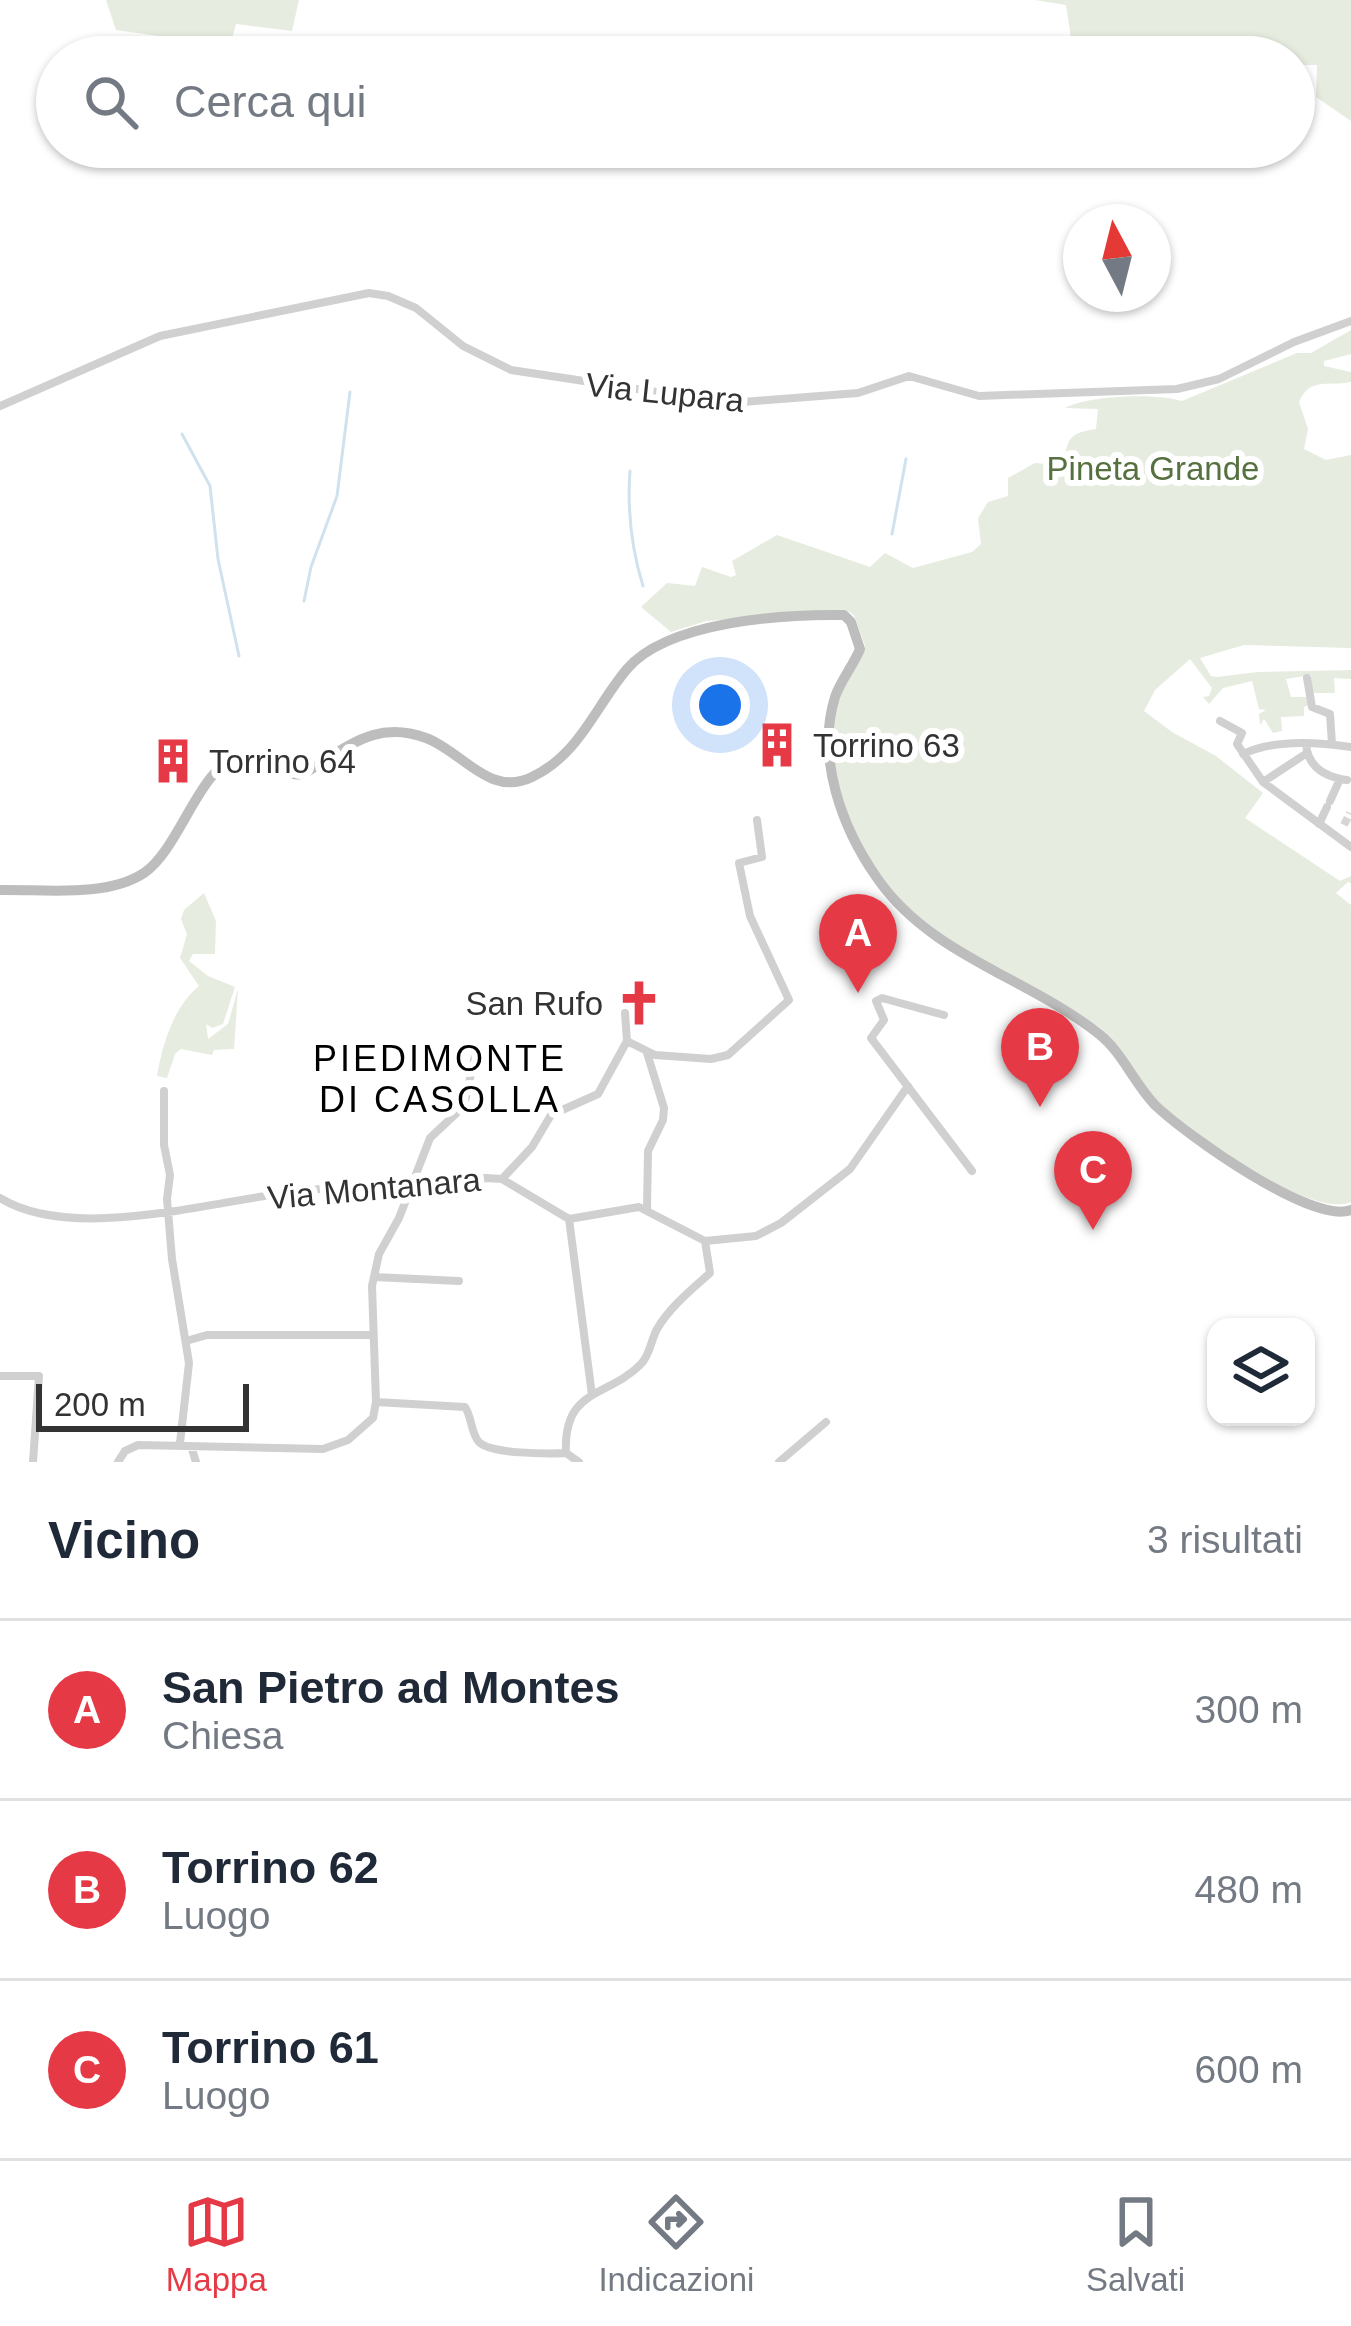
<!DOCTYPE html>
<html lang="it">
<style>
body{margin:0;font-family:Helvetica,sans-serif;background:#f2f2f3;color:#1f2937}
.controls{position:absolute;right:36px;bottom:36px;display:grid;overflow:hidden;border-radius:24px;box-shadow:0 3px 9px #0004}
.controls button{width:108px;height:108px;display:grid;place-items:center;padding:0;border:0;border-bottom:3px solid #e0e1e3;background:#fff;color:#1f2937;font:60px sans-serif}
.compass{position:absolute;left:1063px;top:204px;width:108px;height:108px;border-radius:50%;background:#fff;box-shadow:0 3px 9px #0004;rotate:353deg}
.scale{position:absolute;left:36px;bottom:30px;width:213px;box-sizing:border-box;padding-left:12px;border:6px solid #333;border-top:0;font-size:33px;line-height:42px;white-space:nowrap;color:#333;-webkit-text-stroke:9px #fff;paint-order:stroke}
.you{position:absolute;left:720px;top:705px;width:42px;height:42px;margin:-30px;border:9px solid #fff;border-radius:50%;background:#1a73e8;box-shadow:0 0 0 18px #1a73e833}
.badge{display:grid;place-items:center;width:78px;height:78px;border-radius:50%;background:#e63946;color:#fff;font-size:39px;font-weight:700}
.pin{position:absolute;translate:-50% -99px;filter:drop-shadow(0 3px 6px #0008)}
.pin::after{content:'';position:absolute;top:63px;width:42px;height:36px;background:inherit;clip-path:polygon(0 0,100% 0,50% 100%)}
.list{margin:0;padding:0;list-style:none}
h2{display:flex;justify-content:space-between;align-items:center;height:156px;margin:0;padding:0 48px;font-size:51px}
h2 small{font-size:39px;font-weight:400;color:#747a83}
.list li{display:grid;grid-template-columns:78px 1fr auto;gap:36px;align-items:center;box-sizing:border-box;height:180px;padding:0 48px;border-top:3px solid #e0e1e3}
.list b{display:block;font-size:45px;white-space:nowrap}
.list p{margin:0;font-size:39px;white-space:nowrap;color:#747a83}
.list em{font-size:39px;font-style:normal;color:#747a83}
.icon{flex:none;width:66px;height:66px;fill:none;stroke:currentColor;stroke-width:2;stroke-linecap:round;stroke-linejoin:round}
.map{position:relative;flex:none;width:1351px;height:1462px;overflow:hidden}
.search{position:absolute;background:#fff;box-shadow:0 3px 9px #0004;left:36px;right:36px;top:36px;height:132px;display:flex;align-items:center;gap:30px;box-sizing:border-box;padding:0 42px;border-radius:66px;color:#747a83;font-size:45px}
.sheet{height:696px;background:#fff}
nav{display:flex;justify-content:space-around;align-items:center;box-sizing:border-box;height:168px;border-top:3px solid #e0e1e3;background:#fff;font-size:33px;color:#747a83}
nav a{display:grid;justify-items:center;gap:6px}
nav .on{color:#e63946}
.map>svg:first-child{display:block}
.green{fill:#e6ecdf}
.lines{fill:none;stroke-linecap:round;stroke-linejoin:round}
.stream{stroke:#cfe2ee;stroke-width:3}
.street-tunnel{stroke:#d6d6d6;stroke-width:8;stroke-dasharray:8 4;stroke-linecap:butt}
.street{stroke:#d0d0d0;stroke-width:8}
.secondary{stroke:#bdbdbd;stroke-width:10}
.labels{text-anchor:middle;stroke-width:12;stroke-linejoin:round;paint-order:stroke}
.street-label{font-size:33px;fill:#333;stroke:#fff}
.park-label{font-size:33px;fill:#56703f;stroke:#fff}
.poi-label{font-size:33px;fill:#333;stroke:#fff;text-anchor:start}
.neighbourhood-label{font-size:36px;letter-spacing:3px;fill:#000;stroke:#fff}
</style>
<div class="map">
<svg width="1351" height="1462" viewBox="0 0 1351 1462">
<rect width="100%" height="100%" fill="#fff"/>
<!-- green -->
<path class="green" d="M106,0H299L292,31L236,24L230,46L116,30Z
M1035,0H1351V121L1316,97L1317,65H1294V57H1074L1066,5Z
M1351,330V354L1324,361V366L1351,372V382C1329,387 1310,376 1299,402L1308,429L1304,449L1326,460L1351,455V648L1244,645L1200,658L1211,676L1217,677L1258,672L1351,670V679L1334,678L1335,693H1311V675L1286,679L1291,697H1308L1309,705L1304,707V716L1281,717L1282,731L1273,733L1264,719L1260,725L1259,714L1266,710L1259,709L1252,681L1223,688L1209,704L1203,697L1209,696L1212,688L1190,659L1155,690L1144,711L1172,732L1216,756L1263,793L1245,818L1340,881L1351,876V883L1348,882L1336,893L1351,905V1202C1312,1220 1183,1129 1155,1098C1136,1078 1125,1051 1105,1032C1090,1019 1067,1010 1050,1000C986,963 917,933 876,869C846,824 820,758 837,704C844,684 859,667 865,646L854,615L848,611L706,621L671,632L641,607L667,583L695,586L702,567L731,577L736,575L732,561L777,535L870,567L885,553L913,568L972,552L981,544L978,518L988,502L1008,496V478L1035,463L1065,466C1066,440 1068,433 1096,429L1098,409L1065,408C1090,395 1155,393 1182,401L1297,353H1311Z
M204,893L216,921L215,954H193L189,961L208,976L235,987L223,1024L212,1028L206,1024L208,1039L228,1024L238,989L234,1049L214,1050L212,1055L181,1049L175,1054L167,1078L157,1076C162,1045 174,1006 199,986L180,958L187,934L181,919L184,910Z"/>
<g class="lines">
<!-- stream -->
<path class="stream" d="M182,434L210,486L218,559L239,656
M630,471C627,512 631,547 643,586
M892,534L906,459
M304,601L311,567L337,496L350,392"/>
<!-- street-tunnel -->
<path class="street-tunnel" d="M1344,825L1350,813"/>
<!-- street -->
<path class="street" d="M0,406L160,336L369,293L388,296L416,308L463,346L511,370L730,403L858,393L909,376L979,396L1177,389L1219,379L1294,342L1351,321
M1307,678L1312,707L1330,714L1332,744
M1220,721L1242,733L1237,744L1263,782L1351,847
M1306,744C1308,767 1325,777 1347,780
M1243,754C1274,739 1317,742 1351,747
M1263,782L1307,753
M1330,801L1340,779
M1319,824L1327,807
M625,1013L627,1041
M944,1015L882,998L876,1001L884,1020L871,1038L972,1171
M627,1041L655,1055L711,1059L728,1055L789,1000L750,916L739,863L762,857L757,820
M647,1053L664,1108L663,1120L648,1151L647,1209
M164,1091V1145L170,1175L167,1199L172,1259L189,1363L180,1443
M502,1179L532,1147L551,1115L598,1094L627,1041
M0,1198C76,1245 224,1197 310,1190C368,1184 427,1181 486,1178L502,1179L569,1219
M569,1219L639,1207L705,1241L756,1236L781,1223L850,1169L908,1086
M569,1219L592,1395
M374,1277L459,1281
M186,1341L207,1335H373
M0,1376H39L33,1462
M376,1402L465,1407C472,1417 471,1434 479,1442C490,1454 549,1454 566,1453
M191,1446L196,1462
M566,1453C563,1387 608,1398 641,1364C650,1355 651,1340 657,1329C670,1307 691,1290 710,1273L705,1241
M566,1453L579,1462
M118,1462L125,1451L138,1445L323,1449L348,1440L373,1418L376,1402L372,1286L379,1254L399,1218L430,1138L464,1106L476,1051
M779,1462L826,1422"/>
<!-- secondary -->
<path class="secondary" d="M0,890C44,889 106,898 144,873C181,848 200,763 241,757C264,753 280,778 301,774C309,772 317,765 325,760C359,738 385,723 426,738C462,751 489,798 532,777C580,754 595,707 627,669C668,621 784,614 844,615L851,622L860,649C853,666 841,680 835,697C816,758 842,828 877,878C931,956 1027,977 1099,1034C1122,1052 1134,1083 1155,1105C1185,1134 1312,1225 1351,1210"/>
</g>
<!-- icons -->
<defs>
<g id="building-bare" transform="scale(3.6)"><path d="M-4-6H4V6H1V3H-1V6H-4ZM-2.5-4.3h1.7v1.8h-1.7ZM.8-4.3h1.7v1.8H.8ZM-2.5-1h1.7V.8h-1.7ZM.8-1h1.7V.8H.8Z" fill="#e63946" stroke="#fff" stroke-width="2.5" paint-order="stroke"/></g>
<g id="church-bare" transform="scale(3.6)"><path d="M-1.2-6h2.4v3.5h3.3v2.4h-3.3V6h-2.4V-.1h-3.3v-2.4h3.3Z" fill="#e63946" stroke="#fff" stroke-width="2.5" paint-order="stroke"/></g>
</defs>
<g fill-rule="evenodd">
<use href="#building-bare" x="777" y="745"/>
<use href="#building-bare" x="173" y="761"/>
<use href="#church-bare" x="639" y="1003"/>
</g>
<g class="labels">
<!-- street labels -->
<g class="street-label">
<text transform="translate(665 392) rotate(6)" y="12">Via Lupara</text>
<text transform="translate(374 1188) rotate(-5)" y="12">Via Montanara</text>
</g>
<!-- park labels -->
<g class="park-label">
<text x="1153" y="480">Pineta Grande</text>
</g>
<!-- poi labels -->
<g class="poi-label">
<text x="813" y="757">Torrino 63</text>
<text x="209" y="773">Torrino 64</text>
<text x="603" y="1015" text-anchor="end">San Rufo</text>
</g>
<!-- neighbourhood labels -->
<g class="neighbourhood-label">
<text x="440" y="1071">PIEDIMONTE<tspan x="440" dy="41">DI CASOLLA</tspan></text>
</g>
</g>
</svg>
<div class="controls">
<button><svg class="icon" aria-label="layers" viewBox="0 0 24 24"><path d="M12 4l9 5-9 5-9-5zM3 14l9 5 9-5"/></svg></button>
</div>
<svg class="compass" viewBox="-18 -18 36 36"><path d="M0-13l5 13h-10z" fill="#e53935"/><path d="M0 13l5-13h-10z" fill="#747a83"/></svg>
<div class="scale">200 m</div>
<div class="you"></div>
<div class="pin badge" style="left:858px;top:993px">A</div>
<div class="pin badge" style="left:1040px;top:1107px">B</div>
<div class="pin badge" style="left:1093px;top:1230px">C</div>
<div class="search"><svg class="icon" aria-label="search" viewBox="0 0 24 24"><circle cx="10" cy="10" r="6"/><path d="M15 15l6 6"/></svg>Cerca qui</div>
</div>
<section class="sheet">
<h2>Vicino<small>3 risultati</small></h2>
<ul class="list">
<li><span class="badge">A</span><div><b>San Pietro ad Montes</b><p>Chiesa</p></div><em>300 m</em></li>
<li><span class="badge">B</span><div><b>Torrino 62</b><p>Luogo</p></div><em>480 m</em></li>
<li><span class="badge">C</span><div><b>Torrino 61</b><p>Luogo</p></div><em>600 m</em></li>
</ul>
</section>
<nav>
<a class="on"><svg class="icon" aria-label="map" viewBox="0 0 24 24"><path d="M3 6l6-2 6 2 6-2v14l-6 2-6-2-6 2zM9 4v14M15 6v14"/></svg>Mappa</a>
<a><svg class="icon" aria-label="directions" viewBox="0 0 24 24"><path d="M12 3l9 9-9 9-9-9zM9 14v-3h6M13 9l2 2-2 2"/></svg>Indicazioni</a>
<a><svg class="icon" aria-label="saved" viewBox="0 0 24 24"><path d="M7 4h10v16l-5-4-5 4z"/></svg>Salvati</a>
</nav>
